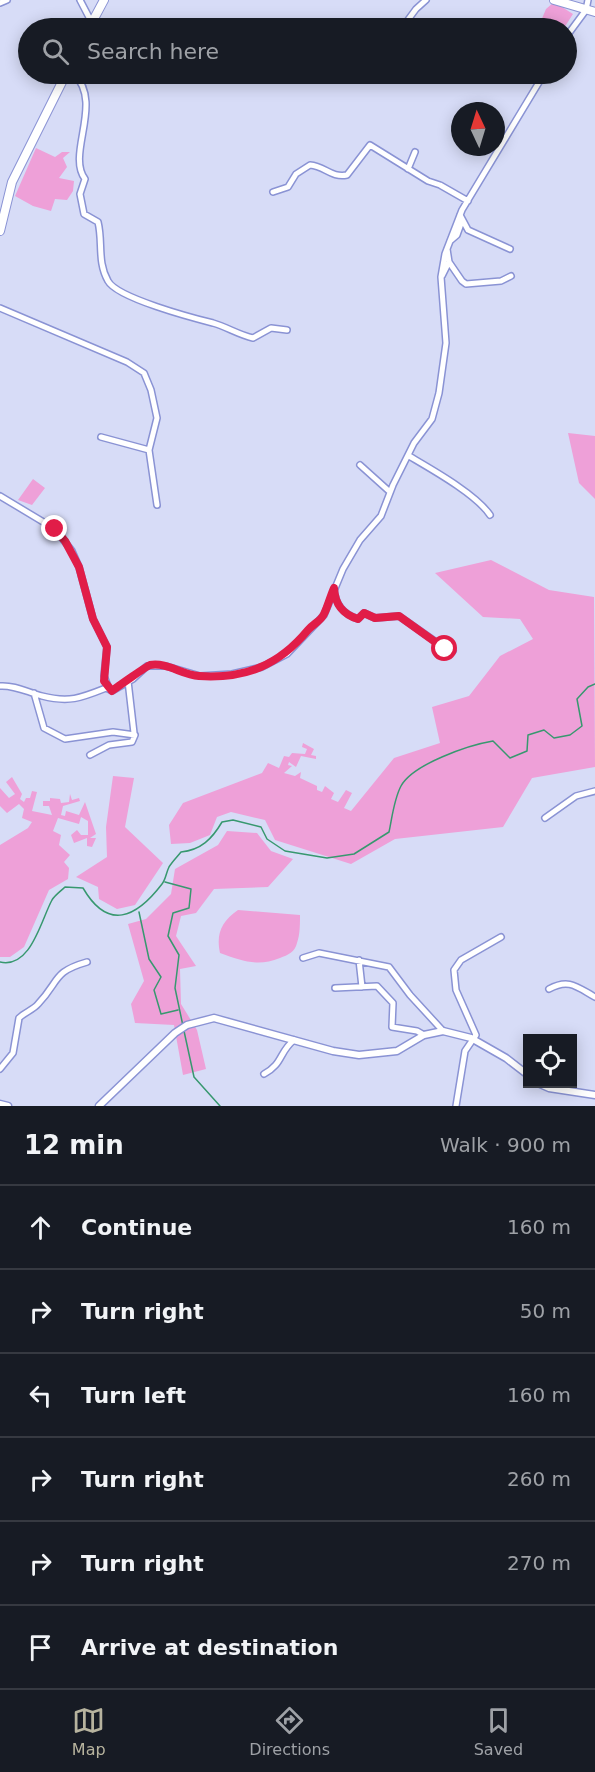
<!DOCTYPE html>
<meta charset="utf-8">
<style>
body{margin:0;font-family:"DejaVu Sans",sans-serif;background:#20242c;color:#f1f3f6}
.controls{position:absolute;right:18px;bottom:18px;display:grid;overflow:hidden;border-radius:0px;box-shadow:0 3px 15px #0003}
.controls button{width:54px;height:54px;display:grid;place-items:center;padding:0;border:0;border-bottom:2px solid #363941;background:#171b24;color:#f1f3f6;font:30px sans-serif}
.compass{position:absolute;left:451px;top:102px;width:54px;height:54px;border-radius:50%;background:#171b24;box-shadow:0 3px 15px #0003;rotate:356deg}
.stop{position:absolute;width:18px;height:18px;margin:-14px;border:4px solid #e11d48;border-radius:50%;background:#fff}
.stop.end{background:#e11d48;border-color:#fff;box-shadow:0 2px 6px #0008}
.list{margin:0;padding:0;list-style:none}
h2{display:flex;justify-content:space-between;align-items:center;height:78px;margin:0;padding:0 24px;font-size:26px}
h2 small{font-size:20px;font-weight:400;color:#9ea1a6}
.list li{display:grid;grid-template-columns:39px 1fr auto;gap:18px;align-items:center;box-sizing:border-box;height:84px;padding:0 24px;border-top:2px solid #363941}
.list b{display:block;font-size:22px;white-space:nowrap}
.list em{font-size:20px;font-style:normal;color:#9ea1a6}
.icon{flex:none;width:33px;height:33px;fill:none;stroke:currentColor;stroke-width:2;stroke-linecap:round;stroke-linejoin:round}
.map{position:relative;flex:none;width:595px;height:1106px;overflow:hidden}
.search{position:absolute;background:#171b24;box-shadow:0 3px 15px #0003;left:18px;right:18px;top:18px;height:66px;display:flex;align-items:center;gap:15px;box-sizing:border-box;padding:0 21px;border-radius:33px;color:#9ea1a6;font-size:22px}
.sheet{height:582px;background:#171b24}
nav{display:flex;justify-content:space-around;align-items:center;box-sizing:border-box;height:84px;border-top:2px solid #363941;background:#171b24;font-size:16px;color:#9ea1a6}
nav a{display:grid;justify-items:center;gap:3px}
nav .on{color:#b7b39e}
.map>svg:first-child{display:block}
.green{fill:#eea0d8}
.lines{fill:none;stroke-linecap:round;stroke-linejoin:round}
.stream{stroke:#37986f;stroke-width:1.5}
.minor-casing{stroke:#8a93d4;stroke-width:8}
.tertiary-casing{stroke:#8a93d4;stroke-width:9}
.secondary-casing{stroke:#8a93d4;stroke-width:10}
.minor{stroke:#fff;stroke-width:5}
.tertiary{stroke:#fff;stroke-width:6}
.secondary{stroke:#fff;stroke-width:8}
.route{stroke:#e11d48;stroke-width:8}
</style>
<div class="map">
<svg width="595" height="1106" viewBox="0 0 595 1106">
<rect width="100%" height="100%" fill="#d7dcf7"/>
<!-- green -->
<path class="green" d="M554,2L573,14L564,28H538L546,9Z
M36,148L55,157L62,152H70L63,158L67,167L59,178L74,181L73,191L67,200L55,199L51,211L33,206L15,196Z
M568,433L595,436V499L579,483Z
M33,479L45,488L32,505L18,500Z
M491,560L549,590L594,597L595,767L532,778L503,827L395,839L351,864L275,840L265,820L231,812L217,817L210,835L190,843L171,844L169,825L183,803L262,773L268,763L279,768L284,756L289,757L292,753L305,754L307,749L302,747L303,743L314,749L311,755L316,756V759L301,756L296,767L289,762L288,765L292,766L284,773L295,776L301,772L300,778L317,786V790L322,792L325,786L334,793L331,799L338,802L346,790L352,793L344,808L351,811L394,758L440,743L432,707L469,696L500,656L533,639L520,619L483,617L435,573Z
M113,776L134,778L125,827L163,863L135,905L117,909L99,899L98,887L76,877L107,857L106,827Z
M12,777L22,794L20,799L24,802L26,798H30L32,791L37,792L32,811L52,815L49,806H43V801H50V798L60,799L61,803L69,802L70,794L72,800L79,798L80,801L63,806L61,815L65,816L66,811L79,815L85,802L96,834L90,838H96L92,847L87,846V838L74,843L71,835L77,830L81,835H88V821L81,817L79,824L58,818L53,831L61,835L59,845L70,855L64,862L69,868L68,879L49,890L24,947L10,957H0V845L28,828L32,822L22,818L24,809L19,804L7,813L0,806V788L9,798L15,794L6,782Z
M227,831L257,833L271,851L293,859L268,887L214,889L196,913L181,916L176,936L196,966L180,969L181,1004L197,1030L206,1069L183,1075L174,1025L135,1023L131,1004L144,981L128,924L146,919L171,894L175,869L218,845Z
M238,910L300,915C300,924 300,935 297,943C295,952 288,955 280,958C258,967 242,961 220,953C216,934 221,922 238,910Z"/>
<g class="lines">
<!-- stream -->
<path class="stream" d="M165,882L191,889L189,908L173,913L168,936L179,955L175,988L183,1026
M139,912L149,959L161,977L154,990L161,1014L178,1010
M0,962C31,969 41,920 52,900C55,895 61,891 65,887L83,888C108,931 136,918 162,884C166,879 166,873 169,867C172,862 177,857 181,852C201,850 212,839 222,822L233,820L261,827L267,839L285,851L327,858L354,854L389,832C392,818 394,799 401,786C413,764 469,745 493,741L510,758L527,751L528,735L544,730L554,738L570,735L582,726L577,699L588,687L595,684
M184,1031L194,1077L220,1106"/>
<!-- minor casing -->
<g class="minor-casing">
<path id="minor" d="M80,0L92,23
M0,3L7,0
M402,28L416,9L426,0
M566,37L586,10L588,0
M74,74C104,103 66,154 85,179L80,194L84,214L98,222C103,242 97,262 108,281C117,298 193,318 213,323C227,327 239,335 253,338L271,328L287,330
M408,169L415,152
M273,192L288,187L296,174L310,165C325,166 331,178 347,175L370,145L428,181L440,185L468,201
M460,215L468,230L510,249
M450,241L457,235L462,221
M449,262L462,281L466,284L501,281L511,276
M442,276L449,262L447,249
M0,308L127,362L144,373L151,390L157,418L149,450L157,505
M101,437L149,450
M409,456C431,469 476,494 490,515
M360,465L390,492
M0,496L55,529L72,551L79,567L93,619L107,647L104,676L109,689
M334,590C336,605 343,614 358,619L364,613L375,618L399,616L439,644L453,651
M128,681L134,733
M0,686C15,685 27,692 42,696C69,703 81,698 106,688L112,691L133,679L147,666H166L200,676L232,674L262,667L287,654L324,615L343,569L360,540L381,516L393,485L414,443L432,419L439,393L446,343L441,277L445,254L462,210L544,74
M34,693L44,728L65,739L113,732L135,735L132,742L109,745L90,755
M545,818L576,796L595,791
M303,958L319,953L389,967L410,995L443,1031
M359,960L362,987
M335,988L377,986L393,1003L392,1027L417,1031L424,1035
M549,989C569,978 577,987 595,997
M0,1069L13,1053L19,1018C25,1012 33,1010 38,1004C60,981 52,972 87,962
M264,1074C283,1064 279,1052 294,1040
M456,1106L465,1051L476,1035L456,990L454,970L461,960L501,937"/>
</g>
<!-- tertiary casing -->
<g class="tertiary-casing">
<path id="tertiary" d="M540,1084L549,1088L595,1095
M0,1104L8,1106
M99,1106L175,1033L187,1025L214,1018L333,1051L359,1055L397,1051L424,1035L443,1031L471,1038L506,1058L528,1075"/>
</g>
<!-- secondary casing -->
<g class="secondary-casing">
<path id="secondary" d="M554,0L595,12
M89,28L104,0
M0,231L12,182L66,74"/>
</g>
<!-- minor -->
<use href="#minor" class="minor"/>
<!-- tertiary -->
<use href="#tertiary" class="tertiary"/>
<!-- secondary -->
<use href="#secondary" class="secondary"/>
</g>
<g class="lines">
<!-- route -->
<path class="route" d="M55,529L65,541L79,567L93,619L107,647L104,681L112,691C117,687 147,666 150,665C167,662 182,675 199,676C246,679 279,665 308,630C313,624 321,621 324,614C328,606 330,597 334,588C335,604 342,614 358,619L364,613L375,618L399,616L445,649"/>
</g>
</svg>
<div class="controls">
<button><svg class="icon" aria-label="locate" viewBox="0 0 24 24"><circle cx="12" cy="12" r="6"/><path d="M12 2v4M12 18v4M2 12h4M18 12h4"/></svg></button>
</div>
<svg class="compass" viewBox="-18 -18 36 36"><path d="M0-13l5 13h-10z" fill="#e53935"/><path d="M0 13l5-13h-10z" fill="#9ea1a6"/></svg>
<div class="stop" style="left:445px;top:649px"></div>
<div class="stop end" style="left:55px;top:529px"></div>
<div class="search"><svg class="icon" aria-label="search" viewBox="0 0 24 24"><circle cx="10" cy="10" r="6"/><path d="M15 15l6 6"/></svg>Search here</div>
</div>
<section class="sheet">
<h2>12 min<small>Walk · 900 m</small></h2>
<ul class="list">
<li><svg class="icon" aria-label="ahead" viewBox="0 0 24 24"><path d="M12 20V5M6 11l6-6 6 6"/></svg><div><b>Continue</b></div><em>160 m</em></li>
<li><svg class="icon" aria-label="right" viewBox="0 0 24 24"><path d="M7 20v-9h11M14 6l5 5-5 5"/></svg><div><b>Turn right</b></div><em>50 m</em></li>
<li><svg class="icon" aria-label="left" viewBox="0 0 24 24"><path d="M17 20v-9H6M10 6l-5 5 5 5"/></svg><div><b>Turn left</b></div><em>160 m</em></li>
<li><svg class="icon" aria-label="right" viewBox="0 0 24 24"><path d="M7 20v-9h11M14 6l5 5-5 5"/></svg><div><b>Turn right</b></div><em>260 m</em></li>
<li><svg class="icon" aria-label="right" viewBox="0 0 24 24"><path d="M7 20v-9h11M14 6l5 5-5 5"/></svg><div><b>Turn right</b></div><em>270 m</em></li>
<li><svg class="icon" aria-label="arrive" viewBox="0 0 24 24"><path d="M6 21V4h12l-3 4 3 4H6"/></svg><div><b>Arrive at destination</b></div></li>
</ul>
</section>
<nav>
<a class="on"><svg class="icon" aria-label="map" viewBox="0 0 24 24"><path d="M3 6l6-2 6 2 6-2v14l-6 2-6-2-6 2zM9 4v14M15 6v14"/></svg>Map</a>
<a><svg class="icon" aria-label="directions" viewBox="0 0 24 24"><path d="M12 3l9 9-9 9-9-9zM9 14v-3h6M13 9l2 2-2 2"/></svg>Directions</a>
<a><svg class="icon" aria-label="saved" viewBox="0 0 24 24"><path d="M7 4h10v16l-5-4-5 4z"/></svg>Saved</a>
</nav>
